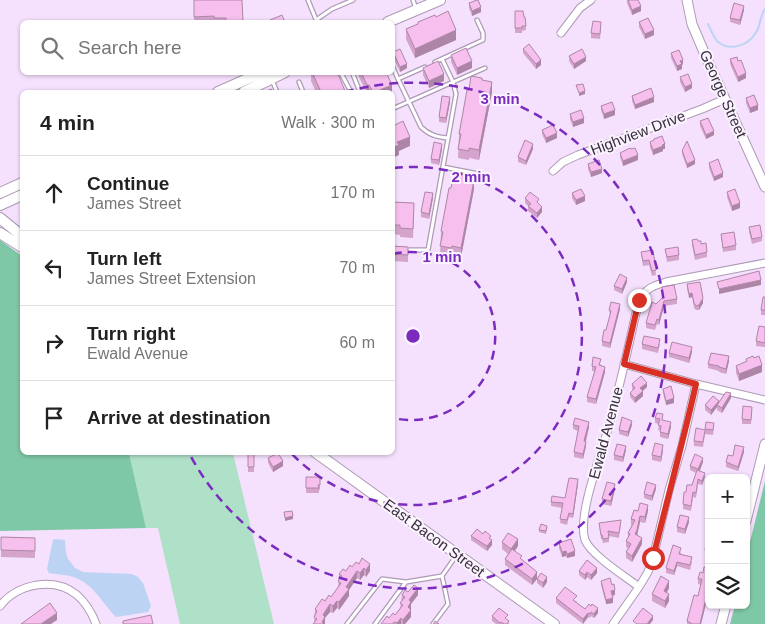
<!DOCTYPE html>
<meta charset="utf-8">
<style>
body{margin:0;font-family:Helvetica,sans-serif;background:#f6f6f6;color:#222}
.controls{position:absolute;right:15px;bottom:15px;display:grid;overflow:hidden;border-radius:8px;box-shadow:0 1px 4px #0004}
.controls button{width:45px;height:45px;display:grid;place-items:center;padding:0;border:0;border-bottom:1px solid #e0e0e0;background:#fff;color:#222;font:25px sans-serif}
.stop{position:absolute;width:15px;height:15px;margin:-11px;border:4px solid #d93025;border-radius:50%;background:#fff}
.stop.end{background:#d93025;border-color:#fff;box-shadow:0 1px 5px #0008}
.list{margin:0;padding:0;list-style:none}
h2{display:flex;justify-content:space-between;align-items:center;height:65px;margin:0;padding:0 20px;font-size:21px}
h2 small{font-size:16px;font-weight:400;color:#767676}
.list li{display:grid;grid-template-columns:32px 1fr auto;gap:15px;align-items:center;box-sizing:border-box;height:75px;padding:0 20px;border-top:1px solid #e0e0e0}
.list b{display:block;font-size:19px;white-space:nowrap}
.list p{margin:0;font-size:16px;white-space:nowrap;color:#767676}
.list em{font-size:16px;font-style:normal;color:#767676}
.icon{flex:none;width:28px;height:28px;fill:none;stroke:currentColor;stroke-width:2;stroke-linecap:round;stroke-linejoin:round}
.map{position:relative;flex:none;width:765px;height:624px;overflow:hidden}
.search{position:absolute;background:#fff;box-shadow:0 1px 4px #0004;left:20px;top:20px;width:375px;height:55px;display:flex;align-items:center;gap:12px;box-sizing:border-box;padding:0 18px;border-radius:8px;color:#767676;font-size:19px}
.panel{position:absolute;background:#fff;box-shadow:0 1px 4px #0004;left:20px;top:90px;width:375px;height:365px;border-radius:8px}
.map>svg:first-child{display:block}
.green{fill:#afe0c8}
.forest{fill:#7fc8a7}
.water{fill:#bcd3f4}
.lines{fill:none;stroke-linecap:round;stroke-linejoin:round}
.stream{stroke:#bcd3f4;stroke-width:2}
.service-casing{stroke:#ae9bb6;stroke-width:5.5}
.minor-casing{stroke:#ae9bb6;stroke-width:9}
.tertiary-casing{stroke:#ae9bb6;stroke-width:11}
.secondary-casing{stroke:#ae9bb6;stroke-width:12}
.primary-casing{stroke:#ae9bb6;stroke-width:12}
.service{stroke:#fff;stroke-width:3}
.minor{stroke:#fff;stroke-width:7}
.tertiary{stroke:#fff;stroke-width:9}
.secondary{stroke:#fff;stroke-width:10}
.primary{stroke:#fff;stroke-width:10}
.wall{fill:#d4a4cd}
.shaded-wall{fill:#ad86a7}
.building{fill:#f7bfee;stroke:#ad86a7}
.route{stroke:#d93025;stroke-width:6}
.ring{fill:none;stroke:#7b2cbf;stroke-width:2.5;stroke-dasharray:9 6}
.labels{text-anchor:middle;stroke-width:4;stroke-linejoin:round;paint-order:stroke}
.street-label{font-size:15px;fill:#372f3a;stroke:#fbf3ff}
.centre{fill:#7b2cbf;stroke:#fbf3ff;stroke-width:2.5}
.ring-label{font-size:15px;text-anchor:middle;font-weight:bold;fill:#7b2cbf;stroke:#fbf3ff;stroke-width:4;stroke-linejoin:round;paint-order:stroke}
</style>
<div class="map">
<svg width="765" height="624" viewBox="0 0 765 624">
<rect width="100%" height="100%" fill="#f5e1fd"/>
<!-- green -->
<path class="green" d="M129,453H233L274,624H180L158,528H146Z"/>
<!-- forest -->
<path class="forest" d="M0,240L22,256V452L129,453L146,528L0,531Z
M765,481V624H730L735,605H746V558Z"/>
<!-- water -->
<path class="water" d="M55,539L65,540L66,553L68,559L75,568L83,572L132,574L138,577L143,583L151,606L148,612L116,617C102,603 93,583 73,577C65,574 57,575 49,573L47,569L53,540Z"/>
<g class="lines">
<!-- stream -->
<path class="stream" d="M708,24C711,30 713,36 717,41C729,52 747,46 755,34C761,27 759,17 765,9"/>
<!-- service casing -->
<g class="service-casing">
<path id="service" d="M308,0L317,22
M413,0L416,9
M316,20L332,9L353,0
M442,59L453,82L485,68
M435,62L483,40V33L477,20
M392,65L398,79
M425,67L398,79L421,127C429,135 437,137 448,138
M340,72L342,75L351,92
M352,72L360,92
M272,80L277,92
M299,82L303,92
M392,109L453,82L456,94L428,250H405
M443,167L479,174
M442,576L456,556
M406,582L442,576L448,604L433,624
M347,624L382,579L406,582L375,624"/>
</g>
<!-- minor casing -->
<g class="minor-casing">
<path id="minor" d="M561,33L580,8L591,0
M553,171L563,162L578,155L702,109L725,99
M624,364L696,384L765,400
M639,587C626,577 591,555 585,540C577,516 601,455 608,429C620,387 629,343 639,300C647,288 652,286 666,282L765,263
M0,606C17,584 54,576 77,595C86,603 92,613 96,624
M613,624L639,587L648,572L653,558L669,490L682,446L696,384"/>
</g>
<!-- tertiary casing -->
<g class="tertiary-casing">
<path id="tertiary" d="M687,0L692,24L709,64L765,187
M746,521L765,444
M721,624L726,605"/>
</g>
<!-- secondary casing -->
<g class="secondary-casing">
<path id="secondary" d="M0,218L22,236
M0,233L22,247
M315,452L554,624"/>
</g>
<!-- primary casing -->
<g class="primary-casing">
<path id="primary" d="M388,22L440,0
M218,92L263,72
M244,92L285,72
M0,193L22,183
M0,205L22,195"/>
</g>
<!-- service -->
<use href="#service" class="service"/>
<!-- minor -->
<use href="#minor" class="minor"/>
<!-- tertiary -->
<use href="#tertiary" class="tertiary"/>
<!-- secondary -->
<use href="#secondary" class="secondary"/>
<!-- primary -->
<use href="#primary" class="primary"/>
</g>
<!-- wall -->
<path class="wall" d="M194,0L243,22H194Z
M627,0H638L641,11L632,15L627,3Z
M469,3L481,12L472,16L469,8Z
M744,10L740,25L730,22V18Z
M515,11L524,17H525L526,30L522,31V33H515Z
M436,17L456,40L415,58L406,39V29L418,24V22Z
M639,22L654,35L645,39L639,27Z
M601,27L600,39L591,38V33Z
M523,49L541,65L536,69L523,53Z
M393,52L407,68L400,72L393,57Z
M671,53L683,64L682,65V69L677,71L671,58Z
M451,55L472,68L457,75L451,62Z
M569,56L586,61L574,69L569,61Z
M730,59L738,61L746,78L738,82L730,64Z
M423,68L444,81L429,88L423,75Z
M311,72H335L345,92H316L311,81Z
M358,72H386L392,92H366L358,75Z
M680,77L692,88L685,92L680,82Z
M482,80L492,92L479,160L469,158V160L458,158L459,134L469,90Z
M632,96L654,102L635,109L632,101Z
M746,98L758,110L750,113L746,103Z
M450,102L446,123L439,122V117Z
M601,106L615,115L604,119L601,110Z
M570,114L584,123L573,127L570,119Z
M700,121L714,135L706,139L700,126Z
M542,130L557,138L546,143L542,134Z
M654,141L665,149H663V151L653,155L650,147V142Z
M442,149L439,165L431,163V159Z
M533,149L526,165L518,162V157Z
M682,150L695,164L687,168L682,154Z
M620,153L638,160L623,166L620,157Z
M709,163L723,177L714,181L709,168Z
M588,164L602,173L591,177L588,169Z
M464,178L474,189L461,257L452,255L451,258L440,256L441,231L451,188Z
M727,192L740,208L732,211L727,197Z
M572,193L585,201L576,205L572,198Z
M433,198L429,219L421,217V212Z
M525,198L539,204L542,212L537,218L528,211V206L525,203Z
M392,202L414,213L413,238L400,237V235L392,234Z
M749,227L762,237V241L752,244L749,232Z
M721,234L736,245V250L723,252Z
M692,240L701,244L707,252V257L695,260L692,245Z
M392,246L408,247V262L392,261Z
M665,249L679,255V260L667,262Z
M653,250L656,275L652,276L649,265L643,266L641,252Z
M627,282L622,294L614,290V286Z
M687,284L703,303L699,310H696L694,308L692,297L689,298L687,289Z
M662,287L677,299V304L664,306L659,325L657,324L655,330L646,328V323L656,304L663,297Z
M765,297V315H761V310Z
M620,309L610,348L602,346V341L606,330L610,315L609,310Z
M765,327V347L756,346V341Z
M642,344H660L658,353L642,349Z
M692,352L689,363L669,357V353Z
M746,359L762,372L739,381L736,373V366L746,362Z
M729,361L726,374L719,372V371L708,368V364Z
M601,364L600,366L605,372L596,404L587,402V397L595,371H592V366Z
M632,384L647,387L643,391V396L635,403L630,397V393L633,390L632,389Z
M663,389L674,403L666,405L663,393Z
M731,398L722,413L717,410V407L711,415L705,410V405L719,403Z
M752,412L751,424H742V419Z
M655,418L663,420L671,427L668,439L660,437V430H658L659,424L655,423Z
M573,425L589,427L586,442V446L583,459L574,457V452L578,431L573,429Z
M632,425L628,437L619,434V430Z
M714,428L713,435L705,434V429Z
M705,434L703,447L694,446V441Z
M626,450L623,462L614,460V455Z
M663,450L661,462L652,460V455Z
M744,452L738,471L726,467V462Z
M248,454H254V472H248Z
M268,458L283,466L273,472L268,463Z
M703,462L700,471L705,477L702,485L698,484L696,498L693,497L691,511L683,509V504L686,492L692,485L696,473L690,470V466Z
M306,477L320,478V490H319V493H306Z
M578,484L573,518L569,517L567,525L560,523L562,508L551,506V502L565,498Z
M615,489L611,506L602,504V499Z
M656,489L652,501L644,498V494Z
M648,511L645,523L640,522L637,535L642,544L632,562L626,558V552L628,548L626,547V541L628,537V533L632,525H631V519Z
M689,522L685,534L677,532V527Z
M599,523L621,524L619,538L609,536V542L603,543L602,539H601Z
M547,528L546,534L539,532V530Z
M483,534L491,540L492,545L487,551L471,540V536Z
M709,536V556L705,555V550Z
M1,537L35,538V558L1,557Z
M502,542L518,546L515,551L522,560L537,578L547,582L543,588L537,583V579L532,585L505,565V559L508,554L502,549Z
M559,543L575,556L567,558L566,556L562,557L559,548Z
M681,552V554L692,562L690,570L677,566L674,575L666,573V568Z
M356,562L370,571L366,577L364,575L360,580L357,578L349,590V596L339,610L337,608L333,613L330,612L325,618L314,623L315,609L331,597L338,587L339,574L352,567Z
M709,569V589L706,600V604L701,624H687V621L698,596L701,585L698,584V579L703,573Z
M579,571L597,573L591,580L587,577L585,580L579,575Z
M601,581L615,595H612L613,603L606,604L601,585Z
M669,588L667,592L669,601L665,608L652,601V594Z
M408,592L418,595L411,604V617L405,624H381L389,618L395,615L400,608L402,595Z
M556,598L577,601L576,602L585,609L598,613L594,618L591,616L590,618L588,617L583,624L556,603Z
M492,616L508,620L509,624H496L492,621Z"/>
<!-- shaded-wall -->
<path class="shaded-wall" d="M641,6V11L632,15V10Z
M744,6V10L740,25V20Z
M481,7V12L472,16V11Z
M456,30V40L415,58V49Z
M654,30V35L645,39V34Z
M586,57V61L574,69V64Z
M541,60V65L536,69V64Z
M683,60V64L682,65V69L677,71V66L680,61Z
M472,61V68L457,75V68Z
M407,64V68L400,72V67Z
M746,73V78L738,82V77Z
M444,74V81L429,88V81Z
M492,82V92L479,160V150Z
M692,84V88L685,92V87Z
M367,85H369V92H367Z
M392,85V92H375Z
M585,91V94L579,96V93Z
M450,97V102L446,123V118Z
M654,97V102L635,109V105Z
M758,105V110L750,113V108Z
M615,110V115L604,119V114Z
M584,118V123L573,127V122Z
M714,131V135L706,139V135Z
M557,133V138L546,143V138Z
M410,137V146L399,151V155L392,158V148L397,142Z
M442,144V149L439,165V160Z
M533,144V149L526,165V161Z
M665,144V149H663V151L653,155V150Z
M638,155V160L623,166V161Z
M695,160V164L687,168V164Z
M602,169V173L591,177V172Z
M723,173V177L714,181V177Z
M474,180V189L461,257V248Z
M433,193V198L429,219V214Z
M585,196V201L576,205V200Z
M740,203V208L732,211V206Z
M542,207V212L537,218V213Z
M627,278V282L622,294V289Z
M761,280V285L719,294V289Z
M692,293V297L689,298V294Z
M703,298V303L699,310V305Z
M664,301V306L659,325V320Z
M620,304V309L610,348V343Z
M692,347V352L689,363V358Z
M729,356V361L726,374V369Z
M762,365V372L739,381V374Z
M605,367V372L596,404V399Z
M647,383V387L640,393V388Z
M643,391V396L635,403V398Z
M731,393V398L722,413V408Z
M674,398V403L666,405V401Z
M719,401V406L717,405V407L711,415V410Z
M632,421V425L628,437V432Z
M589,422V427L584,446V441Z
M671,422V427L668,439V434Z
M586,442V446L583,459V454Z
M663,445V450L661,462V457Z
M626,446V450L623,462V457Z
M744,447V452L738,471V467Z
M703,458V462L698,474V469Z
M283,461V466L273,472V467Z
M705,473V477L702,485V481Z
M578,479V484L573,518V514Z
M615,484V489L611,506V501Z
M656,485V489L652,501V496Z
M648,505V511L645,523V517Z
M293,516V519L285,521V518Z
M640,516V522L637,536L635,534Z
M689,517V522L685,534V529Z
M642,538V544L632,562V556Z
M518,539V546L511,556V549Z
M492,540V545L487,551V546Z
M566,551V556L562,557V552Z
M575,551V556L567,558V554Z
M677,562V566L674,575V571Z
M370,564V571L366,577V570Z
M364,568V575L360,580V573Z
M597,568V573L591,580V575Z
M357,571V578L349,590V596L339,610V602L346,587Z
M537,572V579L532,585V579Z
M587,572V577L585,580V575Z
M547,577V582L543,588V583Z
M669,581V588L664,598V591Z
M709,584V589L706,600V604L701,624H700L705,598Z
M418,588V595L411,604V617L405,624H403V620L408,607L409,600Z
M615,590V595L611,596V591Z
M669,594V601L665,608V601Z
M613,598V603L606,604V600Z
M337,601V608L333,613V606Z
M330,604V612L325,618V624H322L323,615Z
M598,608V613L594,618V614Z
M57,613V620L51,624H41Z
M588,613V617L583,624V619Z
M653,616V620L650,624H647Z
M401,618V624H397V623Z"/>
<!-- building -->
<path class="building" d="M194,0H242L243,22H226V18H214V16L194,17Z
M477,0H478L481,7L472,11L469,3Z
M628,0H638L641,6L632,10Z
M734,3L744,6L740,20L730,18Z
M448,11L456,30L415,49L406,29L418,24V22L435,15L436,17Z
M515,11H523L524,17H525L526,26H522V28H515Z
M282,15L285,22H271L270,20Z
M648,18L654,30L645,34L639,22Z
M593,21L601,22L600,34L591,33Z
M529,44L541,60L536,64L523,49Z
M466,48L472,61L457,68L451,55Z
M400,49L407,64L400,67L393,52Z
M582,49L586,57L574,64L569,56Z
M679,50L683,60L680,61L682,64L677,66L671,53Z
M737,57L738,61L741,60L746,73L738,77L730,59Z
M438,61L444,74L429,81L423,68Z
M312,72H335L336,75L338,74L345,91L344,92H321Z
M361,72H386L392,85L375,92H373L369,85H367Z
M688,74L692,84L685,87L680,77Z
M471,76L482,78V80L492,82L479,150L469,148V151L458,149L461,134H459L467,90H469Z
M583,84L585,91L579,93L576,85Z
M651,88L654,97L635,105L632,96Z
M271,89L274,92H265Z
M754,95L758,105L750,108L746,98Z
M442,96L450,97L446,118L439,117Z
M612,102L615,110L604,114L601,106Z
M581,110L584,118L573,122L570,114Z
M708,118L714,131L706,135L700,121Z
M403,121L410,137L397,142L399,145L392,148V122H394L395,125Z
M553,125L557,133L546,138L542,130Z
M662,136L665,144L662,145L663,146L653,150L650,142L654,140V139Z
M525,140L533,144L526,161L518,157Z
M687,141L695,160L687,164L682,150L683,149Z
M434,142L442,144L439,160L431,159Z
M630,148L631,149L635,148L638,155L623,161L620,153Z
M718,159L723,173L714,177L709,163Z
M599,160L602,169L591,172L588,164Z
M454,173L464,175V178L474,180L461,248L452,246L451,248L440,246L443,232L441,231L449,188H451Z
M581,189L585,196L576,200L572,193Z
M735,189L740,203L732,206L727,192Z
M425,192L433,193L429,214L421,212Z
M530,192L539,199L537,202L542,207L537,213L528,206L531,204L525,198Z
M392,202L414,203L413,229L400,228V225H392Z
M760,225L762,237L752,239L749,227Z
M734,232L736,245L723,248L721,234Z
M697,239L698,241H701V244L706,243L707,252L695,255L692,240Z
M392,246L408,247V255L392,254Z
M678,247L679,255L667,257L665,249Z
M653,250L656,270L652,271L649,260L643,261L641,252Z
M759,271L761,280L719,289L717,282Z
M620,274L627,278L622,289L614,286Z
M700,282L703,298L699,305L696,306L694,303L692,293L689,294L687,284Z
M674,285L677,299L664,301L659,320L657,319L655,325L646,323L652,302L656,304L663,297L662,287Z
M763,297H765V310H761Z
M611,302L620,304L610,343L602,341L604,330H606L611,311L609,310Z
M759,326L765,327V343L756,341Z
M644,336L660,339L658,348L642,344Z
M672,342L692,347L689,358L669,353Z
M711,353L729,356L726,369L719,367V366L708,364Z
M753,356L754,358L759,356L762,365L739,374L736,366L747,361L746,359Z
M593,357L601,359L599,365L605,367L596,399L587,397L596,367L592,366Z
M641,376L647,383L640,388L643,391L635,398L630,393L635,388L632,384Z
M671,386L674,398L666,401L663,389Z
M726,392L731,393L722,408L717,405Z
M713,396L719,401L711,410L705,405Z
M743,406L752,407L751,420L742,419Z
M657,413L663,414L662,420L671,422L668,434L660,432L661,426L658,425L660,419L655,418Z
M622,417L632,421L628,432L619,430Z
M575,418L589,422L584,441L586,442L583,454L574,452L579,426L573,425Z
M706,422L714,423L713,430L705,429Z
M696,428L705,430L703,442L694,441Z
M655,443L663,445L661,457L652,455Z
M617,444L626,446L623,457L614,455Z
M735,445L744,447L738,467L726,462L728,455L733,456Z
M278,453L283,461L273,467L268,458Z
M248,454H254V467H248Z
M695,454L703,458L698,469L690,466Z
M697,470L705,473L702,481L698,479L696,493L693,492L691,506L683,504L684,492H686L687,485H692Z
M726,475L733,477V478H725Z
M306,477H318L319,478H320V485H318L319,488H306Z
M569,478L578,479L573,514L569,513L567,520L560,519L563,503L551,502L552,496L565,498Z
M607,482L615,484L611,501L602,499Z
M647,482L656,485L652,496L644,494Z
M640,503L648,505L645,517L640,516L637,530L635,534L642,538L632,556L626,552L631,544L626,541L630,534L628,533L635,520L631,519L634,510L638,511Z
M292,511L293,516L285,518L284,512Z
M680,515L689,517L685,529L677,527Z
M621,520L619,533L608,531L609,538L603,539L602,535H601L599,523Z
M541,524L547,526L546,531L539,530Z
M477,529L483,534L485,531L491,536L489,538L492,540L487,546L471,536Z
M508,533L518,539L511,549L502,542Z
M708,535L709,536V551L705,550Z
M1,537L35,538V551L1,550Z
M571,539L575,551L567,554L566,551L562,552L559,543Z
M673,545L681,548L679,554L692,557L690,565L677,562L674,571L666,568Z
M512,549L522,556L520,558L537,572L532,579L505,559Z
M362,558L370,564L366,570L364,568L360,573L357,571L346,587L349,589L339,602L337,601L333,606L330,604L323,615L325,617L322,622L324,624H313L317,619L314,617L317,611L315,609L322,599L325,601L329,595L331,597L341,583L338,581L342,576L339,574L343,569L346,571L350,565L352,567L356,562L359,564Z
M587,560L597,568L591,575L587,572L585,575L579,571Z
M704,567L709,569V584L705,598H706L700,624H691V623L687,621L694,595L698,596L702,579H698L700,572L703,573Z
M541,573L547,577L543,583L537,579Z
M661,576L669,581L664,591L669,594L665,601L652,594Z
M610,578L612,585L614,584L615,590L611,591L613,598L606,600L601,581Z
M414,585L418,588L409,600L411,602L408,607L411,610L403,620L401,618L397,623L394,622L393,624H381L387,616L389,618L393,613L395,615L403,605L400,603L405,597L402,595L405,590L408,592Z
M565,587L577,596L573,600L585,609L589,604L591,606L592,604L598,608L594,614L591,612L590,614L588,613L583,619L556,598Z
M50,603L57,613L41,624H21Z
M499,608L508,615L505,618L509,621L507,624H504L501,622L500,623L492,616Z
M643,608L653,616L647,624H637L633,621Z
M151,615L153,624H123V621Z
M435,621L439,624H433Z"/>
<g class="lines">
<!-- route -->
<path class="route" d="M639,300L624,364L696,384C683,442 667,500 653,558"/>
</g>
<!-- distance rings -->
<g class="ring">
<path d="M393 254A84 84 0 1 1 393 418"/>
<path d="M394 168A169 169 0 1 1 291 453"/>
<path d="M345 92A253 253 0 1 1 189 453"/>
</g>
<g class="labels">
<!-- street labels -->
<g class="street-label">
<text transform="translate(723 94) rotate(66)" y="5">George Street</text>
<text transform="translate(638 133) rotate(-21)" y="5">Highview Drive</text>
<text transform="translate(606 433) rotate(-75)" y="5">Ewald Avenue</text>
<text transform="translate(434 538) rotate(36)" y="5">East Bacon Street</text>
</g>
</g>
<circle cx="413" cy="336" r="8" class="centre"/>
<g class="ring-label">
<text x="500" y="104">3 min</text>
<text x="471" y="182">2 min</text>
<text x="442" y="262">1 min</text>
</g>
</svg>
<div class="controls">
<button>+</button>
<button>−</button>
<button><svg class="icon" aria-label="layers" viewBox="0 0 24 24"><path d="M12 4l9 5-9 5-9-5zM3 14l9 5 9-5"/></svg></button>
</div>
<div class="stop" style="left:653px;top:558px"></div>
<div class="stop end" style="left:639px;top:300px"></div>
<div class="search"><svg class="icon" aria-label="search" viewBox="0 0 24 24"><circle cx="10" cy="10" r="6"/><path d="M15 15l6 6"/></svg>Search here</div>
<section class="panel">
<h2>4 min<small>Walk · 300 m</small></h2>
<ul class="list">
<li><svg class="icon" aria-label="ahead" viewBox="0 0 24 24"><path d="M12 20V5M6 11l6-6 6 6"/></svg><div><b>Continue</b><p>James Street</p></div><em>170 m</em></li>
<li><svg class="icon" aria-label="left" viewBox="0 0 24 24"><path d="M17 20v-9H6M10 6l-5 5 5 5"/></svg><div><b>Turn left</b><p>James Street Extension</p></div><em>70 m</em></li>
<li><svg class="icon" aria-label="right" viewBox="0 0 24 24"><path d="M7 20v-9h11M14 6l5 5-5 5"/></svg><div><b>Turn right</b><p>Ewald Avenue</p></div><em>60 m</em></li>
<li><svg class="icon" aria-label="arrive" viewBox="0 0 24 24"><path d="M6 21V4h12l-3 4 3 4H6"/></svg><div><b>Arrive at destination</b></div></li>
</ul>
</section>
</div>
